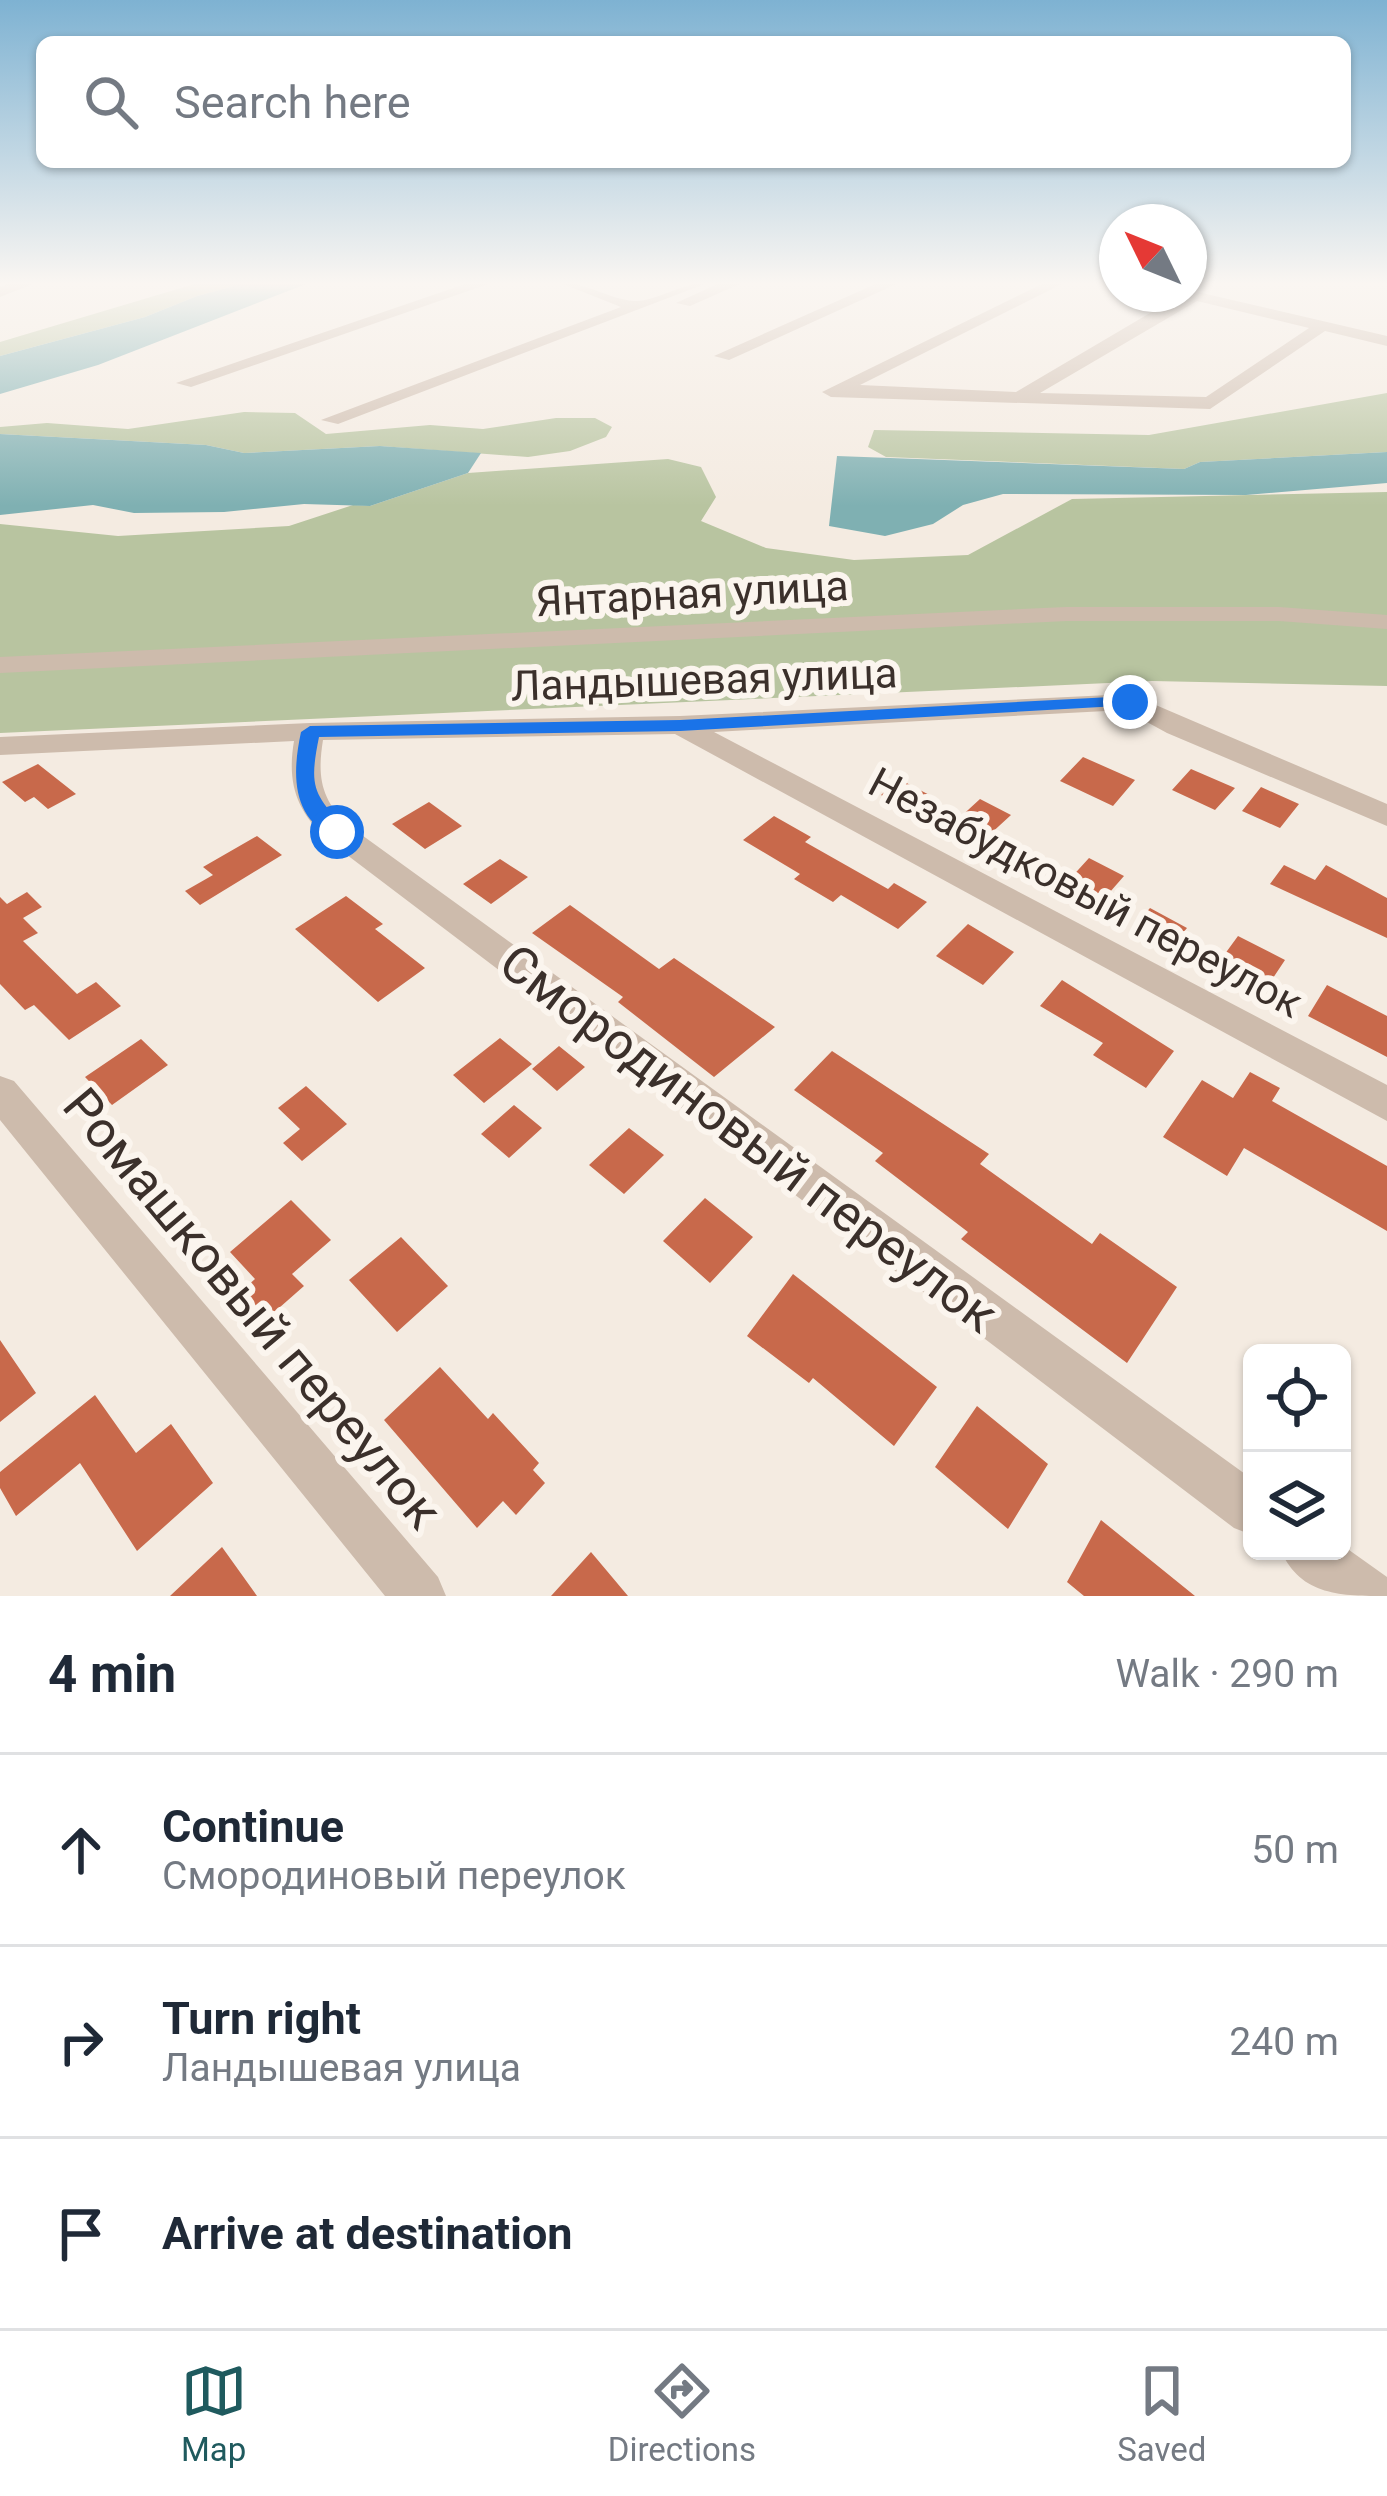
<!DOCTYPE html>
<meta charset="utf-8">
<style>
body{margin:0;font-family:Roboto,sans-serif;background:#f2f2f3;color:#1f2937}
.controls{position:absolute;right:36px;bottom:36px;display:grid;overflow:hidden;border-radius:18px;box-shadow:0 3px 9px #0004}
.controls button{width:108px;height:108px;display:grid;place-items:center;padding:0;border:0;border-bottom:3px solid #e0e1e3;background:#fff;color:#1f2937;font:60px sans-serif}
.compass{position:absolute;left:1099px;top:204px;width:108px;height:108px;border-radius:50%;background:#fff;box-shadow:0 3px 9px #0004;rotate:313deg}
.stop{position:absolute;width:36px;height:36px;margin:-27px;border:9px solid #1a73e8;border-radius:50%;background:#fff}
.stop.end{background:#1a73e8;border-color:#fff;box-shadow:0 3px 12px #0008}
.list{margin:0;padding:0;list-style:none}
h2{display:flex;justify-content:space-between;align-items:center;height:156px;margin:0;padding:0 48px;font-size:51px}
h2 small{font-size:39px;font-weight:400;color:#747a83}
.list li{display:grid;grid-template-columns:78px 1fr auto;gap:36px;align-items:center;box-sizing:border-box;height:192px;padding:0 48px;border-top:3px solid #e0e1e3}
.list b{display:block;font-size:45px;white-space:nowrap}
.list p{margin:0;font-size:39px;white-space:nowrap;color:#747a83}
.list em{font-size:39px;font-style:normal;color:#747a83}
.icon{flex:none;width:66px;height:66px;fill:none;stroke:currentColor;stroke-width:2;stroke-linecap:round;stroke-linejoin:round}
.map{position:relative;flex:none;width:1387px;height:1596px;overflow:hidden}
.search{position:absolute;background:#fff;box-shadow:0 3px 9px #0004;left:36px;right:36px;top:36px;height:132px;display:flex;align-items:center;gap:30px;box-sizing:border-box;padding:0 42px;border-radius:18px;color:#747a83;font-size:45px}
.sheet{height:732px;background:#fff}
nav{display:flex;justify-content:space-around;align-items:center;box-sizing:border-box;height:168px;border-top:3px solid #e0e1e3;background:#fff;font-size:33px;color:#747a83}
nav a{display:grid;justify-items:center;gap:6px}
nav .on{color:#1f5a5e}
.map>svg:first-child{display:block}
.green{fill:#b8c4a0}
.water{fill:#7fb0b2}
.building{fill:#c8694b}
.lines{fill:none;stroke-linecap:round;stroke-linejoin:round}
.minor{fill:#cdbbac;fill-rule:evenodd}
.tertiary{fill:#cdbbac;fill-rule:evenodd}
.route{fill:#1a73e8}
.labels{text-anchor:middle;stroke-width:12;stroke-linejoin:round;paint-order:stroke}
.street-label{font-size:42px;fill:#3b302b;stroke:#fbf5ee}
.near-street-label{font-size:51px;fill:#3b302b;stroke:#fbf5ee}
</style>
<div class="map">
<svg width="1387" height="1596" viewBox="0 0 1387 1596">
<rect width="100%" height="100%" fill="#f4ebe1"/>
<!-- green -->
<path class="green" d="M201,282H249L197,296L145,317L0,356V342Z
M1387,393V452L1200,462L1184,469L886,457L868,447L874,430L1149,435Z
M244,412L295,413L326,434L430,425L483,429L556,418H595L612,427L606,437L570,451L528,457L380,446L244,453L206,445L0,434V427L47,423L128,429Z
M668,459L701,467L716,497L701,521L766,548L854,560L968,555L1072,499L1387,492V686L1152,681L0,733V524L118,536L289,526L353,505L370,506L468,473Z"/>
<!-- water -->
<path class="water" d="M249,282H311L98,365L0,394V356L145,317L197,296Z
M0,434L206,445L244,453L380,446L481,453L468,473L370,506L304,504L224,512L134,513L93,505L0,515Z
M1387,452V483L1246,495L1003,494L963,505L933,524L885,536L829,526L837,456L1184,469L1200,462Z"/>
<!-- building -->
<path class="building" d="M1083,757L1135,780L1113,806L1060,781Z
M38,764L76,794L48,809L34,797L25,802L2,782Z
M1191,769L1235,788L1215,810L1172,790Z
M899,779L937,799L919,815L881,795Z
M1261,787L1299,804L1280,828L1242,811Z
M980,799L1011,815L987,837L956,821Z
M429,802L462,826L425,849L392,824Z
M774,816L811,837L805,842L888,889L894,883L927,902L898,929L841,895L833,902L794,879L800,874L743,840Z
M257,836L282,855L200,905L185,891L213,875L203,867Z
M1089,858L1124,876L1103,900L1068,881Z
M500,859L528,877L491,904L463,884Z
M1284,865L1315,880L1326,865L1387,898V938L1270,884Z
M27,892L42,907L23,918L38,933L23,941L77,994L96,982L121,1006L69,1040L34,1005L25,1010L0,984V897L7,904Z
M346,896L383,924L375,929L425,968L378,1002L295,929Z
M570,905L659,969L674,958L775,1027L714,1077L618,1002L623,997L532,933Z
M1150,908L1187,928L1169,950L1131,930Z
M968,924L1014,952L983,985L936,956Z
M1238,936L1285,960L1267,987L1219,962Z
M1062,980L1174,1051L1146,1088L1093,1055L1103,1043L1040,1006Z
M1327,985L1387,1016V1057L1308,1016Z
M500,1038L532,1064L484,1103L453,1075Z
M141,1039L168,1065L112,1105L85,1077Z
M559,1046L585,1067L557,1091L532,1069Z
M832,1051L989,1154L980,1164L1092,1244L1100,1233L1177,1287L1127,1363L961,1239L968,1232L875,1161L883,1153L794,1090Z
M1250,1072L1280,1088L1272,1101L1387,1166V1231L1244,1148L1227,1176L1163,1137L1202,1080L1233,1098Z
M306,1086L347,1124L302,1161L283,1143L300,1129L278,1108Z
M514,1105L542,1128L509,1158L481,1134Z
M629,1128L664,1155L624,1194L589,1165Z
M705,1198L753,1237L710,1283L663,1241Z
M291,1200L331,1240L292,1274L304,1286L254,1330L228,1303L255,1279L230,1252Z
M401,1237L448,1286L397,1332L349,1280Z
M793,1274L937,1387L894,1446L813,1378L809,1383L747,1336Z
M0,1340L36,1393L0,1422Z
M440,1367L488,1419L493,1413L539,1463L533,1470L545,1483L516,1515L503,1501L477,1528L384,1420Z
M95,1395L136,1453L171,1424L213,1483L137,1551L80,1463L16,1516L0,1488V1472Z
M977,1406L1048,1464L1008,1529L935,1467Z
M1101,1520L1195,1596H1084L1067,1582Z
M222,1547L257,1596H170Z
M591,1552L628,1596H551Z"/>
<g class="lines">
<!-- minor -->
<path class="minor" d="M14,282H38L0,297V287Z
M471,282H494L191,387L176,383Z
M558,282C586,282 608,299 634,301C656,302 683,282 710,282L338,424L321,420L621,307Z
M722,282H744L690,306L676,303Z
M880,282H901L729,360L714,356Z
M1046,282H1066L860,385L1016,392L1189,290L1387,336V346L1325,331L1210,409L831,397L822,392ZM1197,301L1309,328L1206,397L1040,393Z
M1130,694L1387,804V826L1167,733L1125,710L714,732L1387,1085V1121L675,734L323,740C317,777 321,799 348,825L1252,1479V1535L1234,1528L326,839C296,809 287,783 294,741L0,755V737L310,723L680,716Z
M0,1076L14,1081L438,1577L446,1596H385L0,1120Z
M1342,1545L1387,1577V1596C1342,1596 1301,1596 1281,1551H1342Z"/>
<!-- tertiary -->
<path class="tertiary" d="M1066,607H1279L1387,615V629L1279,621H1066L0,673V657Z"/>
</g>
<!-- sky -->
<linearGradient id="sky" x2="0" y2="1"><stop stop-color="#7eb2d2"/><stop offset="0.56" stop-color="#faf6f2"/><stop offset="1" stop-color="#faf6f2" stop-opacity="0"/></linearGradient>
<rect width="1387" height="506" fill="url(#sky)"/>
<!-- route -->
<path class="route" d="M1130,696L1138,702L1136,705L680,731L319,737C308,791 315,793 347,832L337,839C291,819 292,774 301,732L310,726L680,720Z"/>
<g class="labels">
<!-- street labels -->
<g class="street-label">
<text transform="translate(692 593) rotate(-3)" y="15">Янтарная улица</text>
<text transform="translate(704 679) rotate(-2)" y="15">Ландышевая улица</text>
<text transform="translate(1086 892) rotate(28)" y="15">Незабудковый переулок</text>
</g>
<!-- near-street labels -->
<g class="near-street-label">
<text transform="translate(749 1138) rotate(37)" y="18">Смородиновый переулок</text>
<text transform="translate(253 1308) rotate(50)" y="18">Ромашковый переулок</text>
</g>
</g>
</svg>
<div class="controls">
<button><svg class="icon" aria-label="locate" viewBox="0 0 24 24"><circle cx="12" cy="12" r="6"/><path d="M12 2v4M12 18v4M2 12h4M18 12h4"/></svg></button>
<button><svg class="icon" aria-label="layers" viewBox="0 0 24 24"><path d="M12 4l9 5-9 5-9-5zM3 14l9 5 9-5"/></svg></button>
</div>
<svg class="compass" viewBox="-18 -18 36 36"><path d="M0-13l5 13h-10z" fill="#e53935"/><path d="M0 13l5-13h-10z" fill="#747a83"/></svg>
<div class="stop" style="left:337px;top:832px"></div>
<div class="stop end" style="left:1130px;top:702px"></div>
<div class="search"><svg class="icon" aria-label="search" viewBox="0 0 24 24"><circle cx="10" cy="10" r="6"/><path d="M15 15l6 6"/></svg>Search here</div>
</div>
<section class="sheet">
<h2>4 min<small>Walk · 290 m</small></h2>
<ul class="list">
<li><svg class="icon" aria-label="ahead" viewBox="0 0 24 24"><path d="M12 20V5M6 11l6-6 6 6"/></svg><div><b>Continue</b><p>Смородиновый переулок</p></div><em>50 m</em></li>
<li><svg class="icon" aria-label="right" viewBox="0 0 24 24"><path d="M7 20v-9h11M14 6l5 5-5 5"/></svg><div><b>Turn right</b><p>Ландышевая улица</p></div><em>240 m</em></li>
<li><svg class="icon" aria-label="arrive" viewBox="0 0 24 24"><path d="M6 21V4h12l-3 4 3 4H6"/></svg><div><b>Arrive at destination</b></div></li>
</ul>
</section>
<nav>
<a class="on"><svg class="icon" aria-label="map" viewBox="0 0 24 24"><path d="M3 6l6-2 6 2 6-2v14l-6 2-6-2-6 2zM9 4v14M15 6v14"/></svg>Map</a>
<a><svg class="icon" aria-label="directions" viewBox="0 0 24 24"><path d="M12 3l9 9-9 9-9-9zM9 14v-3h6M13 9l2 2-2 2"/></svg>Directions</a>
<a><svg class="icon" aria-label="saved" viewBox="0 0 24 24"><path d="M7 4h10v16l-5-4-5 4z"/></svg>Saved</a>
</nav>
